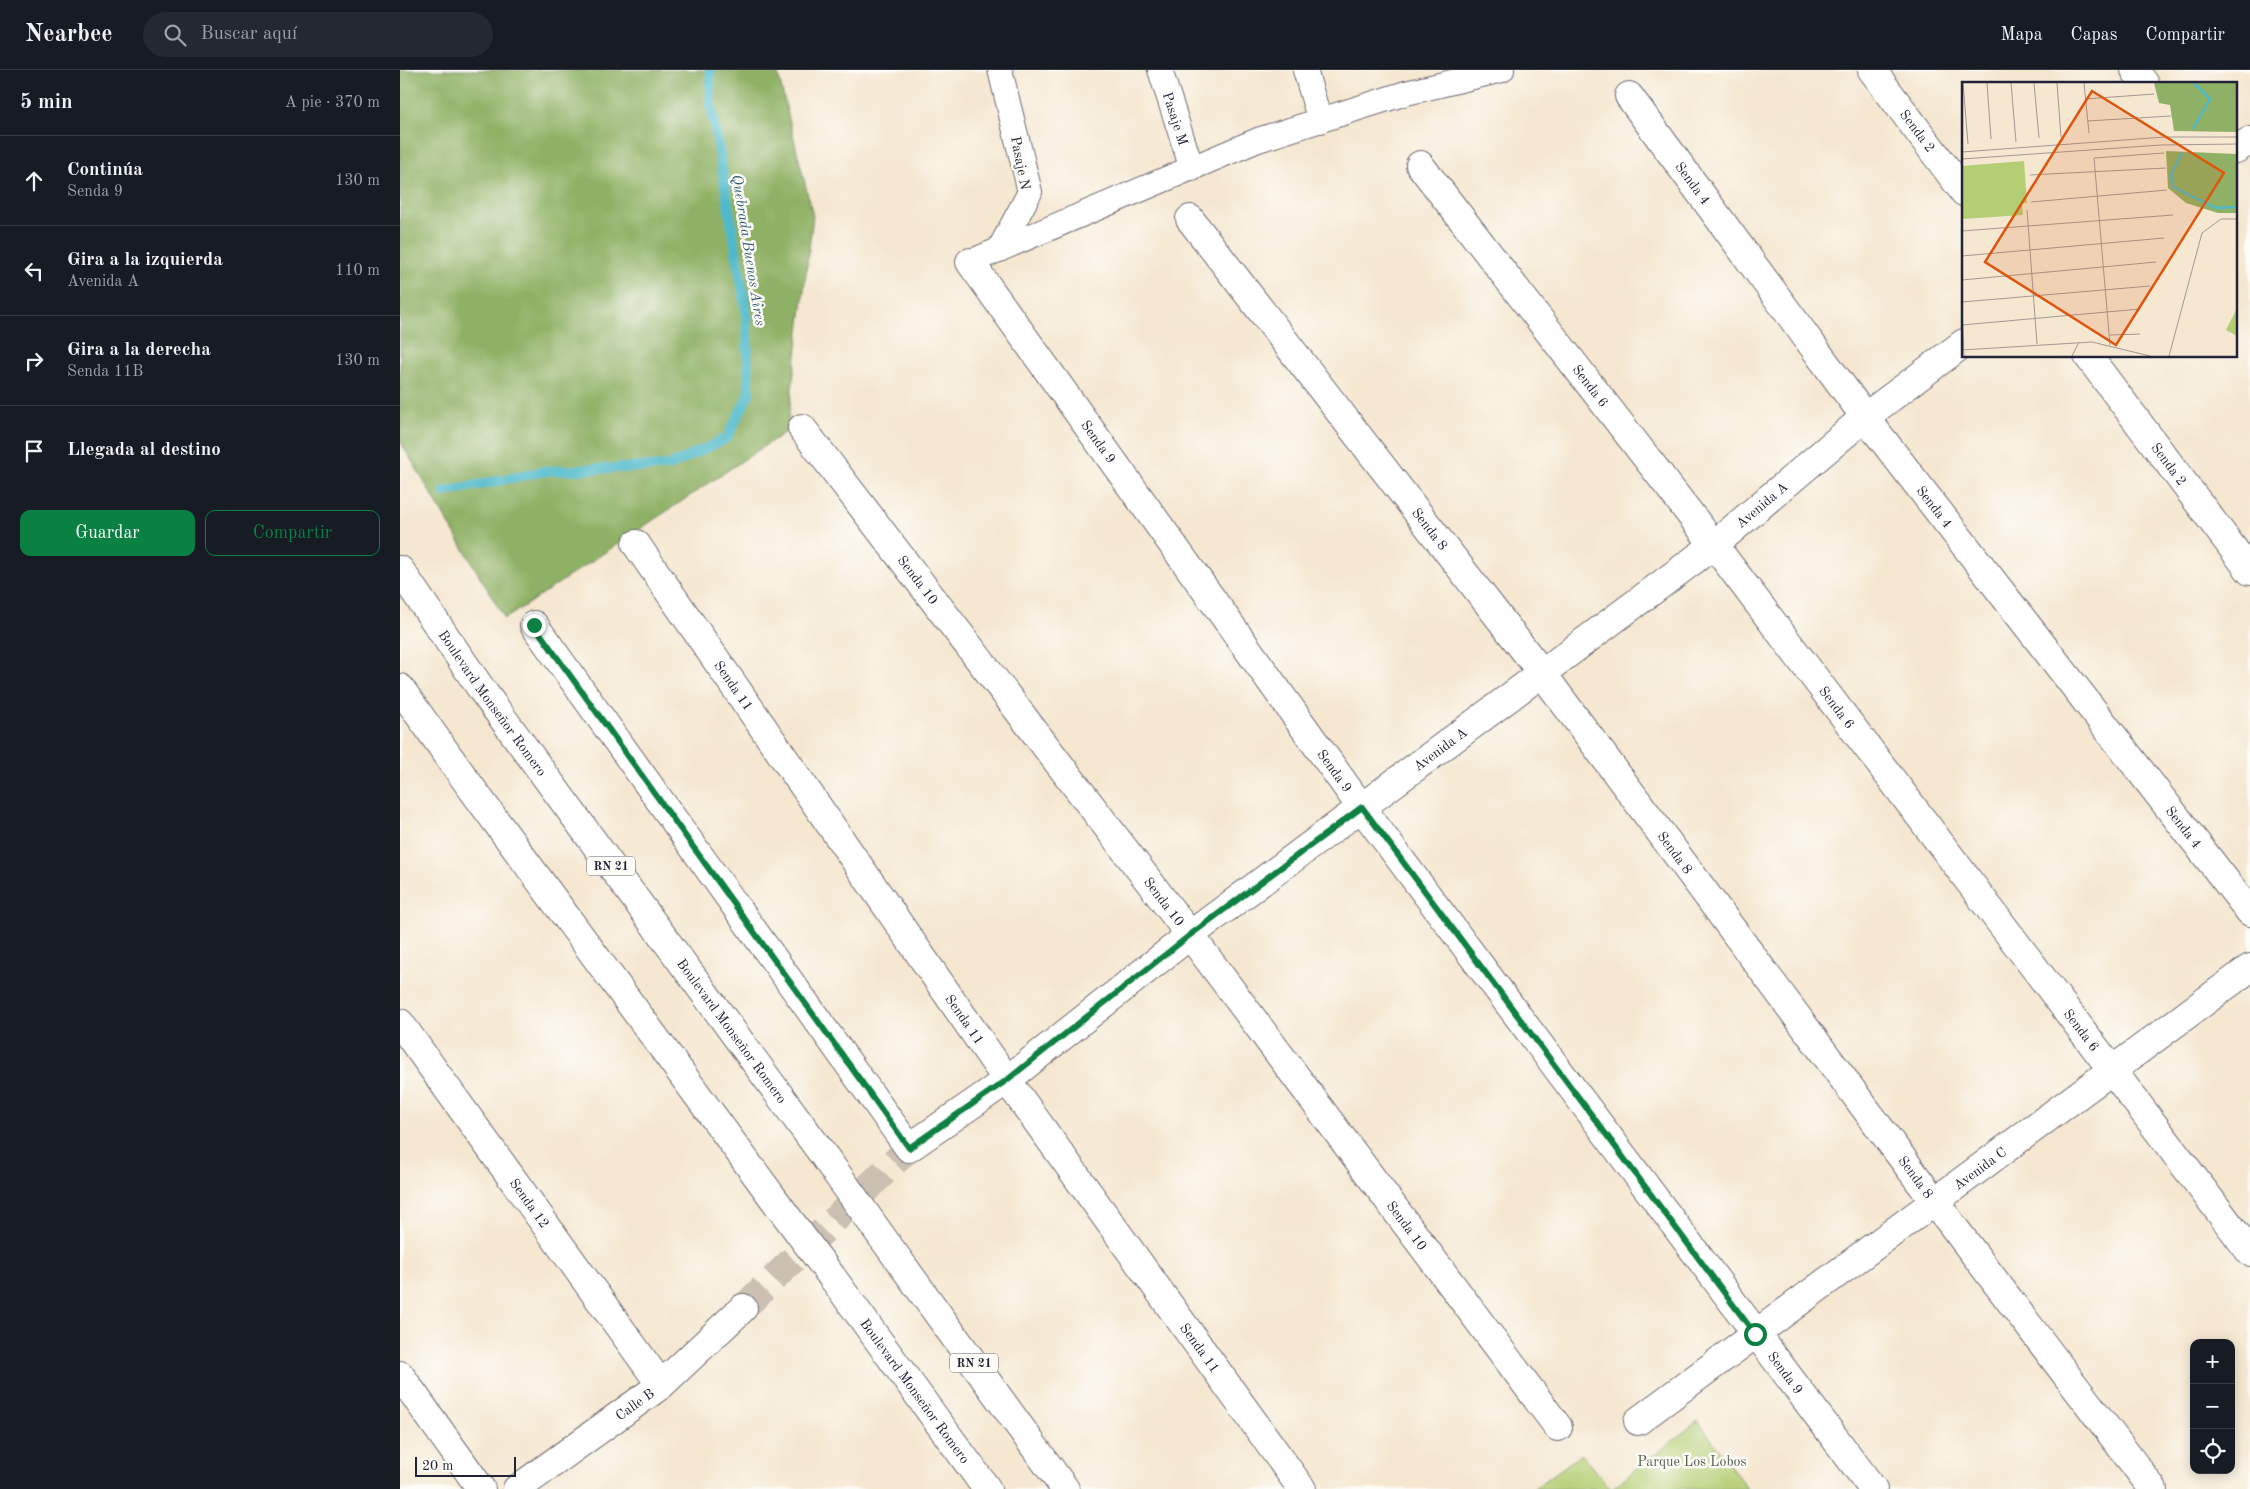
<!DOCTYPE html>
<html lang="es">
<meta charset="utf-8">
<style>
body{margin:0;font-family:"Old Standard TT",serif;background:#242831;color:#f1f3f6}
.controls{position:absolute;right:15px;bottom:15px;display:grid;overflow:hidden;border-radius:10px;box-shadow:0 2px 12px #0003}
.controls button{width:45px;height:45px;display:grid;place-items:center;padding:0;border:0;border-bottom:1px solid #363941;background:#171b24;color:#f1f3f6;font:25px sans-serif}
.scale{position:absolute;left:15px;bottom:12px;width:101px;box-sizing:border-box;padding-left:5px;border:2px solid #22223b;border-top:0;font-size:14px;line-height:18px;white-space:nowrap;color:#22223b;-webkit-text-stroke:4px #fdfcf7;paint-order:stroke}
.stop{position:absolute;width:15px;height:15px;margin:-11px;border:4px solid #0b8043;border-radius:50%;background:#fff}
.stop.end{background:#0b8043;border-color:#fff;box-shadow:0 1px 5px #0008}
.list{margin:0;padding:0;list-style:none}
h2{display:flex;justify-content:space-between;align-items:center;height:65px;margin:0;padding:0 20px;font-size:21px}
h2 small{font-size:16px;font-weight:400;color:#9ea1a6}
.list li{display:grid;grid-template-columns:32px 1fr auto;gap:15px;align-items:center;box-sizing:border-box;height:90px;padding:0 20px;border-top:1px solid #363941}
.list b{display:block;font-size:19px;white-space:nowrap}
.list p{margin:0;font-size:16px;white-space:nowrap;color:#9ea1a6}
.list em{font-size:16px;font-style:normal;color:#9ea1a6}
.actions{display:flex;gap:10px;padding:15px 20px}
.actions a{flex:1;padding:11px 0;border:1px solid #0b8043;border-radius:10px;text-align:center;font-size:18px;color:#0b8043}
.actions .main{background:#0b8043;color:#fff}
.icon{flex:none;width:28px;height:28px;fill:none;stroke:currentColor;stroke-width:2;stroke-linecap:round;stroke-linejoin:round}
.map{position:relative;flex:none;width:1850px;height:1419px;overflow:hidden}
header{display:flex;align-items:center;gap:30px;box-sizing:border-box;height:70px;padding:0 25px;background:#171b24;border-bottom:1px solid #363941}
header strong{font-size:24px}
nav{display:flex;gap:28px;margin-inline-start:auto;font-size:18px}
.search{width:350px;height:45px;background:#242831;display:flex;align-items:center;gap:12px;box-sizing:border-box;padding:0 18px;border-radius:28px;color:#9ea1a6;font-size:19px}
main{display:flex}
aside{flex:1;background:#171b24}
.map>svg:first-child{display:block}
.green{fill:#b4ce73;stroke:#6b7857}
.forest{fill:#8fb165;stroke:#586a50}
.lines{fill:none;stroke-linecap:round;stroke-linejoin:round}
.stream{stroke:#4eb9ca;stroke-width:10}
.minor-tunnel{stroke:#cbc0b2;stroke-width:28;stroke-dasharray:28 14;stroke-linecap:butt}
.pedestrian-casing{stroke:#6c676f;stroke-width:26}
.minor-casing{stroke:#6c676f;stroke-width:30}
.trunk-casing{stroke:#6c676f;stroke-width:30}
.pedestrian{stroke:#fff;stroke-width:24}
.minor{stroke:#fff;stroke-width:28}
.trunk{stroke:#fff;stroke-width:28}
.trunk-bridge-casing{stroke:#6c676f;stroke-width:30;stroke-linecap:butt}
.trunk-bridge{stroke:#fff;stroke-width:28}
.route{stroke:#0b8043;stroke-width:6}
.labels{text-anchor:middle;stroke-width:5;stroke-linejoin:round;paint-order:stroke}
.shield{fill:#fdfcf7;stroke:#646373;stroke-width:1}
.shield-label{font-size:12px;font-weight:bold;fill:#22223b}
.street-label{font-size:14px;fill:#22223b;stroke:#fdfcf7}
.park-label{font-size:14px;fill:#555e4f;stroke:#fdfcf7}
.water-label{font-size:15px;font-style:italic;fill:#345e74;stroke:#fdfcf7}
.inset-river{fill:none;stroke:#4eb9ca;stroke-width:2.5}
.inset-road{fill:none;stroke:#a19894;stroke-width:1}
.view{fill:#de560e;fill-opacity:0.15;stroke:#de560e;stroke-width:2.5}
.inset-edge{fill:none;stroke:#22223b;stroke-width:2.5}
</style>
<header>
<strong>Nearbee</strong>
<div class="search"><svg class="icon" aria-label="search" viewBox="0 0 24 24"><circle cx="10" cy="10" r="6"/><path d="M15 15l6 6"/></svg>Buscar aquí</div>
<nav><a>Mapa</a><a>Capas</a><a>Compartir</a></nav>
</header>
<main>
<aside>
<h2>5 min<small>A pie · 370 m</small></h2>
<ul class="list">
<li><svg class="icon" aria-label="ahead" viewBox="0 0 24 24"><path d="M12 20V5M6 11l6-6 6 6"/></svg><div><b>Continúa</b><p>Senda 9</p></div><em>130 m</em></li>
<li><svg class="icon" aria-label="left" viewBox="0 0 24 24"><path d="M17 20v-9H6M10 6l-5 5 5 5"/></svg><div><b>Gira a la izquierda</b><p>Avenida A</p></div><em>110 m</em></li>
<li><svg class="icon" aria-label="right" viewBox="0 0 24 24"><path d="M7 20v-9h11M14 6l5 5-5 5"/></svg><div><b>Gira a la derecha</b><p>Senda 11B</p></div><em>130 m</em></li>
<li><svg class="icon" aria-label="arrive" viewBox="0 0 24 24"><path d="M6 21V4h12l-3 4 3 4H6"/></svg><div><b>Llegada al destino</b></div></li>
</ul>
<div class="actions"><a class="main">Guardar</a><a>Compartir</a></div>
</aside>
<div class="map">
<svg width="1850" height="1419" viewBox="0 0 1850 1419">
<rect width="100%" height="100%" fill="#fdfcf7"/>
<filter id="ink" filterUnits="userSpaceOnUse"><feTurbulence type="fractalNoise" baseFrequency=".02" numOctaves="2"/><feDisplacementMap in="SourceGraphic" scale="10" xChannelSelector="R" yChannelSelector="G"/><feConvolveMatrix kernelMatrix="1 2 1 2 8 2 1 2 1" color-interpolation-filters="sRGB"/></filter>
<filter id="wash" filterUnits="userSpaceOnUse"><feTurbulence type="fractalNoise" baseFrequency=".0096" numOctaves="4" result="noise"/><feDisplacementMap in="SourceGraphic" scale="20" xChannelSelector="R" yChannelSelector="G"/><feGaussianBlur stdDeviation="1.12" result="paint"/><feColorMatrix in="noise" values="0 0 0 0 0 0 0 0 0 0 0 0 0 0 0 0 0 1.4 0 .05"/><feComposite in="paint" operator="in"/></filter>
<g filter="url(#wash)">
<rect width="100%" height="100%" fill="#f5e7d0"/>
<!-- green -->
<path class="green" d="M1298,1351L1347,1419H1211Z
M1182,1384L1211,1419H1133Z"/>
<!-- forest -->
<path class="forest" d="M0,0H377L413,146L387,361L105,549L0,371Z"/>
<g class="lines">
<!-- stream -->
<path class="stream" d="M44,422L145,401L269,396L327,368L349,324L346,240L310,29V0"/>
</g>
</g>
<g filter="url(#ink)">
<g class="lines">
<!-- minor-tunnel -->
<path class="minor-tunnel" d="M343,1238L509,1078"/>
<!-- pedestrian casing -->
<g class="pedestrian-casing">
<g id="pedestrian">
<path id="s1" d="M760,0L792,99"/>
<path d="M905,0L920,51"/>
<path d="M599,180L630,122L600,0"/>
<path d="M570,192L858,70L1006,23L1102,0"/>
</g>
</g>
<!-- minor casing -->
<g class="minor-casing">
<g id="minor">
<path id="s2" d="M1472,0L1564,122"/>
<path d="M1735,0L1745,14"/>
<path id="s3" d="M1229,26L1465,347L1850,842"/>
<path d="M1836,79L1850,71"/>
<path id="s4" d="M1020,95L1314,475L1850,1182"/>
<path id="s5" d="M790,149L1142,603L1534,1131L1753,1419"/>
<path id="s6" d="M570,192L961,737L1473,1419"/>
<path id="s7" d="M1688,286L1850,501"/>
<path id="s8" d="M402,358L790,865L1158,1357"/>
<path id="s9" d="M236,474L607,1010L902,1419"/>
<path id="s10" d="M134,555L509,1078L607,1010L790,865L1314,475L1465,347L1564,273"/>
<path id="s11" d="M0,953L261,1315"/>
<path d="M0,1305L81,1419"/>
<path id="s12" d="M1238,1351L1850,898"/>
<path id="s13" d="M117,1419L261,1315L343,1238"/>
</g>
</g>
<!-- trunk casing -->
<g class="trunk-casing">
<g id="trunk">
<path id="s14" d="M0,500L82,620L427,1090"/>
<path d="M0,618L67,712L379,1136"/>
<path d="M482,1167L665,1419"/>
<path id="s15" d="M432,1207L587,1419"/>
</g>
</g>
<!-- pedestrian -->
<use href="#pedestrian" class="pedestrian"/>
<!-- minor -->
<use href="#minor" class="minor"/>
<!-- trunk -->
<use href="#trunk" class="trunk"/>
<!-- trunk-bridge casing -->
<g class="trunk-bridge-casing">
<path id="trunk-bridge" d="M427,1090L482,1167
M379,1136L432,1207"/>
</g>
<!-- trunk-bridge -->
<use href="#trunk-bridge" class="trunk-bridge"/>
</g>
</g>
<g class="lines" filter="url(#ink)">
<!-- route -->
<path class="route" d="M134,555L509,1078L607,1010L790,865L962,737L1355,1264"/>
</g>
<g class="labels">
<!-- shield labels -->
<g class="shield">
<rect x="187" y="786.5" width="48" height="19" rx="4"/>
<rect x="550" y="1283.5" width="48" height="19" rx="4"/>
</g>
<g class="shield-label">
<text x="211" y="800">RN 21</text>
<text x="574" y="1297">RN 21</text>
</g>
<!-- street labels -->
<g class="street-label">
<text dy="5" stroke="none"><textPath href="#s1" startOffset="51">Pasaje M</textPath></text>
<text dy="5" stroke="none"><textPath href="#s2" startOffset="76">Senda 2</textPath></text>
<text transform="translate(621 93) rotate(79)" y="5">Pasaje N</text>
<text dy="5" stroke="none"><textPath href="#s3" startOffset="108">Senda 4</textPath></text>
<text dy="5" stroke="none"><textPath href="#s4" startOffset="279">Senda 6</textPath></text>
<text dy="5" stroke="none"><textPath href="#s6" startOffset="221">Senda 9</textPath></text>
<text dy="5" stroke="none"><textPath href="#s7" startOffset="135">Senda 2</textPath></text>
<text dy="5" stroke="none"><textPath href="#s10" startOffset="1712">Avenida A</textPath></text>
<text dy="5" stroke="none"><textPath href="#s3" startOffset="512">Senda 4</textPath></text>
<text dy="5" stroke="none"><textPath href="#s5" startOffset="392">Senda 8</textPath></text>
<text dy="5" stroke="none"><textPath href="#s8" startOffset="191">Senda 10</textPath></text>
<text dy="5" stroke="none"><textPath href="#s9" startOffset="172">Senda 11</textPath></text>
<text dy="5" stroke="none"><textPath href="#s14" startOffset="162">Boulevard Monseñor Romero</textPath></text>
<text dy="5" stroke="none"><textPath href="#s4" startOffset="684">Senda 6</textPath></text>
<text dy="5" stroke="none"><textPath href="#s10" startOffset="1308">Avenida A</textPath></text>
<text dy="5" stroke="none"><textPath href="#s6" startOffset="626">Senda 9</textPath></text>
<text dy="5" stroke="none"><textPath href="#s3" startOffset="918">Senda 4</textPath></text>
<text dy="5" stroke="none"><textPath href="#s5" startOffset="798">Senda 8</textPath></text>
<text dy="5" stroke="none"><textPath href="#s8" startOffset="596">Senda 10</textPath></text>
<text dy="5" stroke="none"><textPath href="#s9" startOffset="578">Senda 11</textPath></text>
<text dy="5" stroke="none"><textPath href="#s14" startOffset="568">Boulevard Monseñor Romero</textPath></text>
<text dy="5" stroke="none"><textPath href="#s4" startOffset="1089">Senda 6</textPath></text>
<text dy="5" stroke="none"><textPath href="#s12" startOffset="425">Avenida C</textPath></text>
<text dy="5" stroke="none"><textPath href="#s5" startOffset="1202">Senda 8</textPath></text>
<text dy="5" stroke="none"><textPath href="#s11" startOffset="222">Senda 12</textPath></text>
<text dy="5" stroke="none"><textPath href="#s8" startOffset="1001">Senda 10</textPath></text>
<text dy="5" stroke="none"><textPath href="#s9" startOffset="982">Senda 11</textPath></text>
<text dy="5" stroke="none"><textPath href="#s6" startOffset="1378">Senda 9</textPath></text>
<text dy="5" stroke="none"><textPath href="#s15" startOffset="141">Boulevard Monseñor Romero</textPath></text>
<text dy="5" stroke="none"><textPath href="#s13" startOffset="145">Calle B</textPath></text>
</g>
<!-- park labels -->
<g class="park-label">
<text x="1292" y="1396">Parque Los Lobos</text>
</g>
<!-- water labels -->
<g class="water-label">
<text transform="translate(349 180) rotate(81)" y="5">Quebrada Buenos Aires</text>
</g>
</g>
<!-- overview -->
<g transform="translate(1562 12)">
<rect width="275" height="275" fill="#f5e7d0"/>
<path d="M62,79L65,121H60L61,133L0,137V84ZM275,226V254L264,248Z" fill="#b4ce73"/>
<path d="M192,1H275V50L212,49L208,23L197,21ZM204,69L275,72V131H256L224,121L206,106Z" fill="#8fb165"/>
<path class="inset-river" d="M231,47L248,17L232,1M220,71L209,93L211,105L254,126L275,125"/>
<path class="inset-road" d="M1,1L6,62M25,1L29,57M49,1L54,60M72,1L77,56M95,1L99,55M122,1L127,51M123,17L192,12M125,39L209,34M0,70L203,55H275M0,77L199,63L275,62M68,93L204,86M69,120L205,108M65,128L75,262M0,149L211,133M0,174L202,156M0,198L194,180M0,220L188,204M0,225L2,274M0,243L178,227M148,253L178,252M148,263L132,76L202,71M0,268L130,260L188,274M110,274L117,260M207,274L240,151L259,137H275"/>
<path class="view" d="M130,9L262,91L154,263L23,180Z"/>
<rect width="275" height="275" class="inset-edge"/>
</g>
</svg>
<div class="controls">
<button>+</button>
<button>−</button>
<button><svg class="icon" aria-label="locate" viewBox="0 0 24 24"><circle cx="12" cy="12" r="6"/><path d="M12 2v4M12 18v4M2 12h4M18 12h4"/></svg></button>
</div>
<div class="scale">20 m</div>
<div class="stop" style="left:1355px;top:1264px"></div>
<div class="stop end" style="left:134px;top:555px"></div>
</div>
</main>
